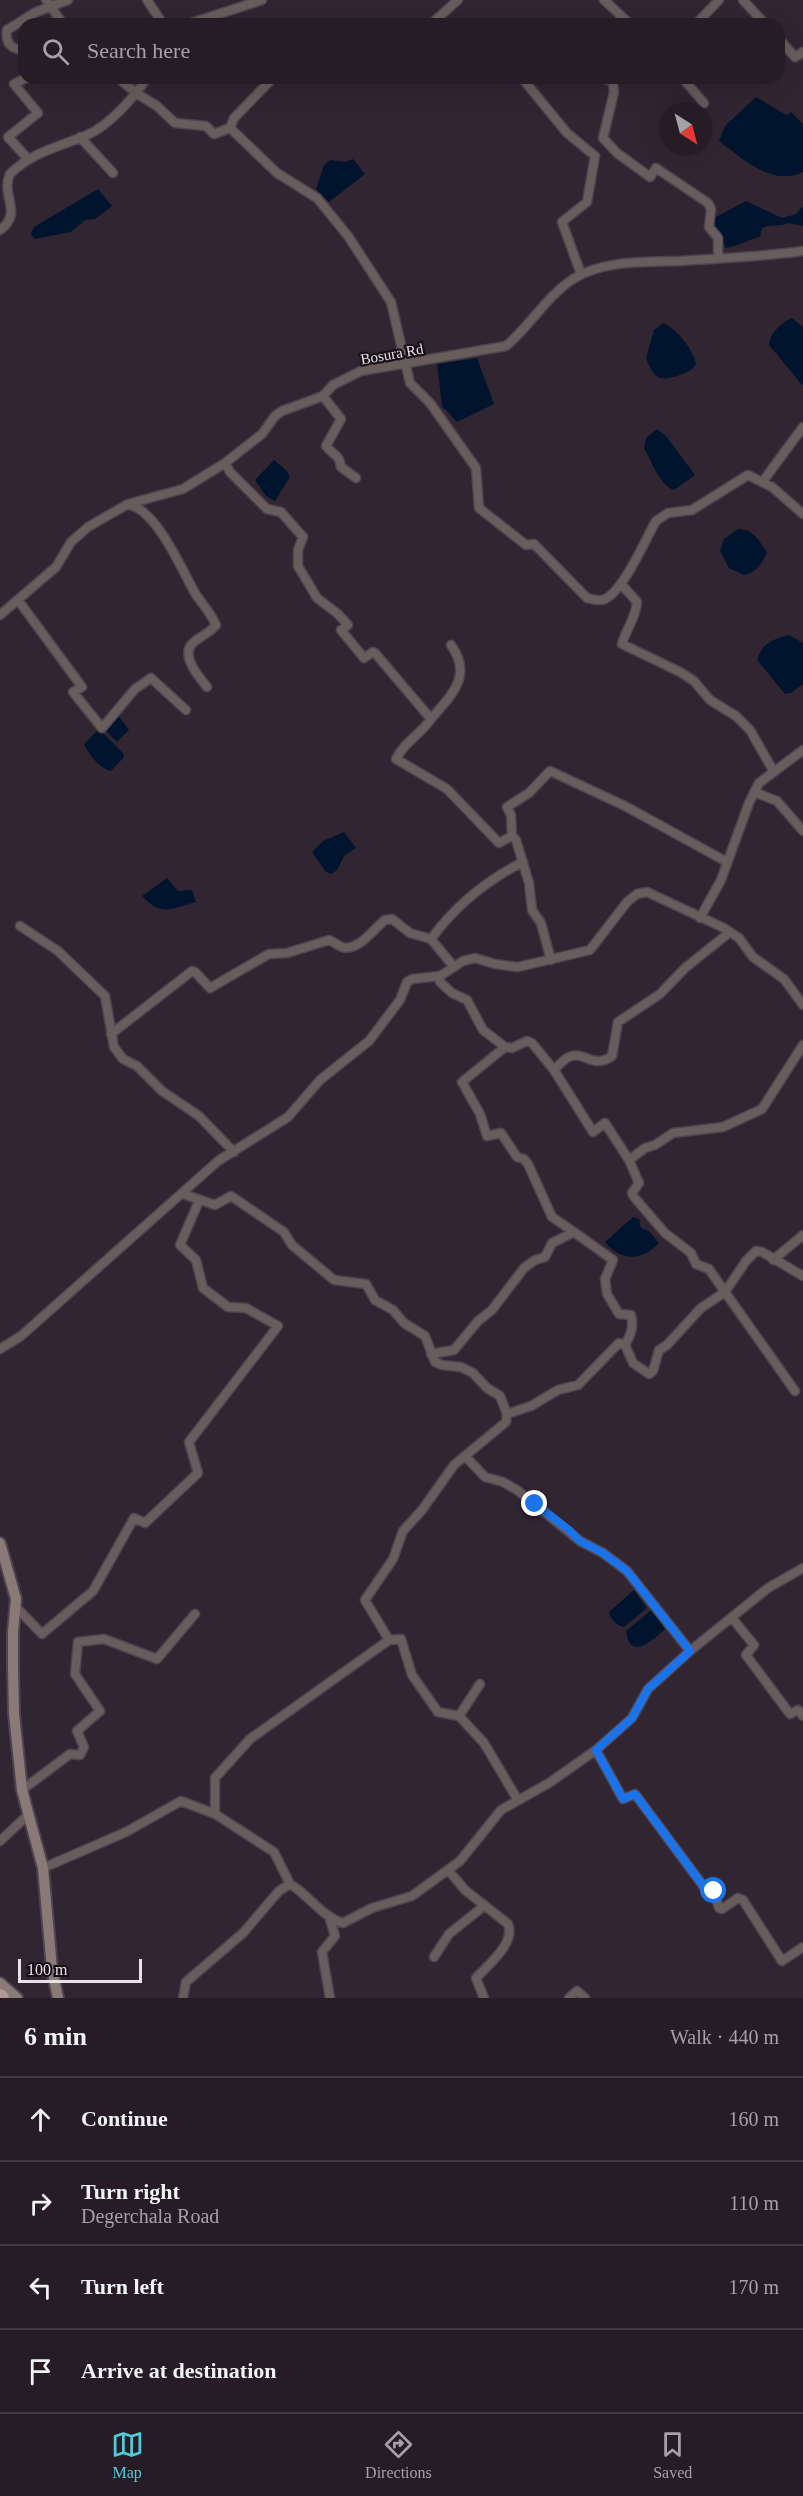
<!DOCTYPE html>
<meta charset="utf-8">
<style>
body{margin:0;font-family:Georgia,serif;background:#2e252e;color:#f1f3f6}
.compass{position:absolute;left:659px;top:102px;width:54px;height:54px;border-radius:50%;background:#261c26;box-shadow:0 6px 24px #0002;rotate:144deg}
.scale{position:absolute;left:18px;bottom:15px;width:124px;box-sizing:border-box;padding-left:6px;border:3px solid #e9e0e9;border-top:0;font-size:16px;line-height:21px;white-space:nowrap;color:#e9e0e9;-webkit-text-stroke:4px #161016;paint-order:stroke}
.stop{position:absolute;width:18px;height:18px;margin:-14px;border:4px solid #1a73e8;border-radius:50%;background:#fff}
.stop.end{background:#1a73e8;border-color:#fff;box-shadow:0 2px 6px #0008}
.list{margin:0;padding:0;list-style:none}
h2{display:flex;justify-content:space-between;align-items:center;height:78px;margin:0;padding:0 24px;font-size:26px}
h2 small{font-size:20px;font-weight:400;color:#a4a1a7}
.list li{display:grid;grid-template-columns:39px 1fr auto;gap:18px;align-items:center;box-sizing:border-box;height:84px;padding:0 24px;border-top:2px solid #423a43}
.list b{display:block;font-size:22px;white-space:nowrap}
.list p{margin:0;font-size:20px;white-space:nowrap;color:#a4a1a7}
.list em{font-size:20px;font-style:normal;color:#a4a1a7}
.icon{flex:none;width:33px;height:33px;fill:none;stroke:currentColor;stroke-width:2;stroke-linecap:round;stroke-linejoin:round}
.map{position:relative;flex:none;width:803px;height:1998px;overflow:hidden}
.search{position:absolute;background:#261c26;box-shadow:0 6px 24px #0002;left:18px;right:18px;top:18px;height:66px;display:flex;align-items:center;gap:15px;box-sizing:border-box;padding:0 21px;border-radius:18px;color:#a4a1a7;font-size:22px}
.sheet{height:414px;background:#261c26}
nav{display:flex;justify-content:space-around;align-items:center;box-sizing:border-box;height:84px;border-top:2px solid #423a43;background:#261c26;font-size:16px;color:#a4a1a7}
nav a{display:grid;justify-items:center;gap:3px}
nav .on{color:#52cbd8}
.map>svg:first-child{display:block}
.water{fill:#00152d}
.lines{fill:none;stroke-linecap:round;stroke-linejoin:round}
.minor-casing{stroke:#4f434f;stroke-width:11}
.secondary-casing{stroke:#4f434f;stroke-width:14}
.trunk-casing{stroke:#4f434f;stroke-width:16}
.minor{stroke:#685d5c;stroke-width:8}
.secondary{stroke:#8a7a77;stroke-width:10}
.trunk{stroke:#b19a96;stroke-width:14}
.route{stroke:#1a73e8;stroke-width:8}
.labels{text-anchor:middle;stroke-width:4.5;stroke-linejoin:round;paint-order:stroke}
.street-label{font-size:15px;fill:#e9e0e9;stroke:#161016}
</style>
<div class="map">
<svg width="803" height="1998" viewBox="0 0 803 1998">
<rect width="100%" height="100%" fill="#322532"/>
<!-- water -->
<path class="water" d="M756,97L786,115L791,112L803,124V172C772,187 743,159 719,141L725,126Z
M353,159L365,174L329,202L316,189L324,165L330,160L345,162Z
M98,189L112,206L95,219L85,220L71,232L34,239L31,233L34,227Z
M746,201L782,218L796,214L803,206V226L788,223C780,227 771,224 762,228L760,237C747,240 739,246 726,248L714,228V218Z
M792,318L803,327V386L769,345C770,333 782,322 792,318Z
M663,323C676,327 694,351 696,364C692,371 687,372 680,375C659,382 654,379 646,358L654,330Z
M477,358L494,404L457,422L442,406L437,364Z
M657,429L666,436L695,475L674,490C660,486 651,460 644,448L646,438Z
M274,460L287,471L290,477L275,501L266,496L255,480Z
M738,529C753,529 760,541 767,553C762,564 756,572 744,575L729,568L720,551L724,539Z
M789,635L803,643V684L791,693L785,694L757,660C762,643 773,639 789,635Z
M117,714L129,730L117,742L105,730Z
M97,731L103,733L123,753L124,757L111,771C99,768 89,755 84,744Z
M344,832L356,848L344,856L337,870L331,874L326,872L312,852L323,841Z
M167,878L178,891L192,890L196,902C170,909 162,917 142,896Z
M633,1217L639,1219L641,1228L649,1231L659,1243C642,1261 621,1262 605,1242Z
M634,1590L647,1608L624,1627C617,1626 610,1619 609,1612Z
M650,1611L654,1612L665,1629C653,1640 630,1662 626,1631Z"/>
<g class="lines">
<!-- minor casing -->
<g class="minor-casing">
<path id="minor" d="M46,0L63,24
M147,0L163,24
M604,0L630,24
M743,0L765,24
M188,24L262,0
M431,24L458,0
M696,24L719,0
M779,39L795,57L803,52
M24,51C11,48 5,44 7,30L36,12L68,0
M26,78L14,84L38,113L8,137L27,158
M118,78L136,93L157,106L175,123L206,126L214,134L230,128L277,173L317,198L348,236L391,302L410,383L430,403L476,468L479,508L526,545L534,544L587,598C593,599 599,602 605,599C624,590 645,540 656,521L668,513L692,510L748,475L772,487L803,514
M522,78L567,133L595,156L587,202L562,222L581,274
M603,78L613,82L617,78
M677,78L684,80L704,103
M613,82L614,92L603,138L617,153L650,177L656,168L708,203L711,209L709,227L718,238V258
M230,128L234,118L273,78
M80,137L113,173
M0,230C24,212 0,196 10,174C32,152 59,147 87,135C109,126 134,97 147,78
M323,396L341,419L326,446C332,454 340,455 341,467L356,478
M225,463L230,472L267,509L281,512L303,537L298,550V566L317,598L338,614L348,625L341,630L364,658L373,652L375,653L431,719C421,734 404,742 396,759L447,789L499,843L512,836L516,840L529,883L532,910L541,923L551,960
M763,481L803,427
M129,505C156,509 182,570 195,593C202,604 211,613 216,625C211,632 201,636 194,642C179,654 198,676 207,687
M622,585L637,602C636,618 626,629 622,644L680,672L694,681L710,700L736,716L750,730L774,772
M18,600L82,687L73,692L102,728L135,689L151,678L186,710
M0,615L56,567L71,542L88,527L128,504L183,489L225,463L262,434L275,416L282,411L323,396L333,385L361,371L506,346C530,326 546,297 573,279C603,260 646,262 680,261C721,258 762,257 803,251
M431,719C452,694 473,676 451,645
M754,792L777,801L803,831
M512,836L511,815L507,807L529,793L550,771L625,806L727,862
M700,918L721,880L749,803L759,783L803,750
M20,926L58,951L105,996L114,1047L123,1059L137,1066L162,1091L199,1116L234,1152
M431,939C456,905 485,881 523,862
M440,976V982L452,993L467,1000L483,1030L505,1047L462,1082L480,1114L487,1136L501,1133L517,1157L524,1159L528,1164L552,1217L574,1232
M111,1034L192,971L195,972L210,988L269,954L287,953L329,940C334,942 337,945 342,947C359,952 374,928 385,920L392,919L410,933L431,939L454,967
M505,1047L512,1048L527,1041L532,1043L554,1070L593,1132L605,1123L629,1160L645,1148L655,1145L673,1133L723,1127L762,1109L803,1045
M554,1070C558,1066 564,1059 569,1057C584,1050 593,1070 612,1056L618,1022L660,994L685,968L730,932
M183,1194L215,1205L231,1196L284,1232L292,1245L334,1280L366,1284L375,1300L393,1310L404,1323L425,1336L435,1362L442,1365L461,1367L473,1373L487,1388L500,1396L507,1414
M773,1260L803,1235
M0,1349L21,1336L218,1161L288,1117L320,1080L369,1041L400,1000L407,982L412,979L440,976L463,961L475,958L495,964L518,967L590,950L627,902L637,894L647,892L724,928L739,938L753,957L784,979L803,1005
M431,1354L454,1350L478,1321L492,1310L524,1268L535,1260L545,1257L552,1243L574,1232L613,1260L605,1279L607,1294L619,1314L631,1315C634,1327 631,1334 625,1345
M795,1391L725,1292L746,1261L756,1251L762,1252L803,1276
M465,1456L485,1477L503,1482L517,1490L580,1541L603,1553L627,1571L690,1651
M16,1607L42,1634L93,1591L134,1518L145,1523L198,1473L189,1442L278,1326L246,1308L228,1307L203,1288L196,1260L180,1245L199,1201
M732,1618L754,1645L746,1655L790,1714L798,1710L803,1716
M389,1640L401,1639L412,1675L438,1712L459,1716L480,1684
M459,1716L484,1743L516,1797
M596,1750L623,1799L635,1794L707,1891H714L719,1908L722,1909L738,1898L743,1900L782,1961L803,1947
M22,1790L70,1754L80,1755L84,1747L77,1731L100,1711L75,1674L78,1642L104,1639L157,1659L195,1614
M215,1814L274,1852L290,1884
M0,1841L28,1815
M43,1868L126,1832L181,1801L215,1814V1778L250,1739L389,1640L365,1600L393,1559L403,1531L422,1510L454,1465L506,1422L507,1414L531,1406L558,1390L578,1385L619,1343L625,1345L633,1363L649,1374L653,1371L659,1350L667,1345L701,1308L725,1292L709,1269L696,1264L691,1253L665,1233L634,1197L632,1193L639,1183L629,1160
M448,1870L465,1890L508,1924C516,1943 488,1965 476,1978L484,1998
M434,1957L449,1934L484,1906
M183,1998L186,1982L243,1933L279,1891L290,1884C310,1896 322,1917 343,1923L372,1908L412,1896L460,1861L501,1810L549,1783L596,1750L632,1718L648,1689L690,1651L768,1588L803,1568
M330,1998L322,1952L335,1936L330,1919
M569,1998L577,1991L585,1998"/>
</g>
<!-- secondary casing -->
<g class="secondary-casing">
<path id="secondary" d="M0,1543L16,1599L13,1632V1668L14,1714L22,1790L43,1868L52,1969L58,1998
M0,1983L17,1998"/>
</g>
<!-- trunk casing -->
<g class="trunk-casing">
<path id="trunk" d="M0,1996L2,1998"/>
</g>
<!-- minor -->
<use href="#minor" class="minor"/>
<!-- secondary -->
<use href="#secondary" class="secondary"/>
<!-- trunk -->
<use href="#trunk" class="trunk"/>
</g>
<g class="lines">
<!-- route -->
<path class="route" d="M535,1504L569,1530L580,1541L603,1553L627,1571L690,1651L648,1689L632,1718L596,1750L623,1799L635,1794L707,1891H714"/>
</g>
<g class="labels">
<!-- street labels -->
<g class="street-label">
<text transform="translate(392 354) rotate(-10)" y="5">Bosura Rd</text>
</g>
</g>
</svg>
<svg class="compass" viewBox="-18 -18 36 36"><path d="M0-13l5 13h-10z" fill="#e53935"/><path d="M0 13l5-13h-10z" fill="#a4a1a7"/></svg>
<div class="scale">100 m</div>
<div class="stop" style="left:714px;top:1891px"></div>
<div class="stop end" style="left:535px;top:1504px"></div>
<div class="search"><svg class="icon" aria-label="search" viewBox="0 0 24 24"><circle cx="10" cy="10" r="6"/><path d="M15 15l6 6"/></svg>Search here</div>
</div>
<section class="sheet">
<h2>6 min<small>Walk · 440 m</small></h2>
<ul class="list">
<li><svg class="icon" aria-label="ahead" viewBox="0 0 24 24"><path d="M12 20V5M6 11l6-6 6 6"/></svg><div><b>Continue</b></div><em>160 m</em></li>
<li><svg class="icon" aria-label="right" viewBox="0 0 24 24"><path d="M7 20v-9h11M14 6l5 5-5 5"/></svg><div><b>Turn right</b><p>Degerchala Road</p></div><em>110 m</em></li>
<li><svg class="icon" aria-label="left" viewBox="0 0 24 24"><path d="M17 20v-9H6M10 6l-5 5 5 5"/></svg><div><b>Turn left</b></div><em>170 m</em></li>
<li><svg class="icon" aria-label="arrive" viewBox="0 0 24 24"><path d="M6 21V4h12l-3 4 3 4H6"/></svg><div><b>Arrive at destination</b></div></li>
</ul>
</section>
<nav>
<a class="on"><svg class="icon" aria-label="map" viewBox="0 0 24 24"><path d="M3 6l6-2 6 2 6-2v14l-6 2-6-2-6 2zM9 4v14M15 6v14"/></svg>Map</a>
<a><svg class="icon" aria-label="directions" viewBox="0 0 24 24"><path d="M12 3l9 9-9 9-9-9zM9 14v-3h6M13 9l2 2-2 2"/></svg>Directions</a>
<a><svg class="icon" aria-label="saved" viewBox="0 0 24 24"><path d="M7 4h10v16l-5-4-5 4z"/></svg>Saved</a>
</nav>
